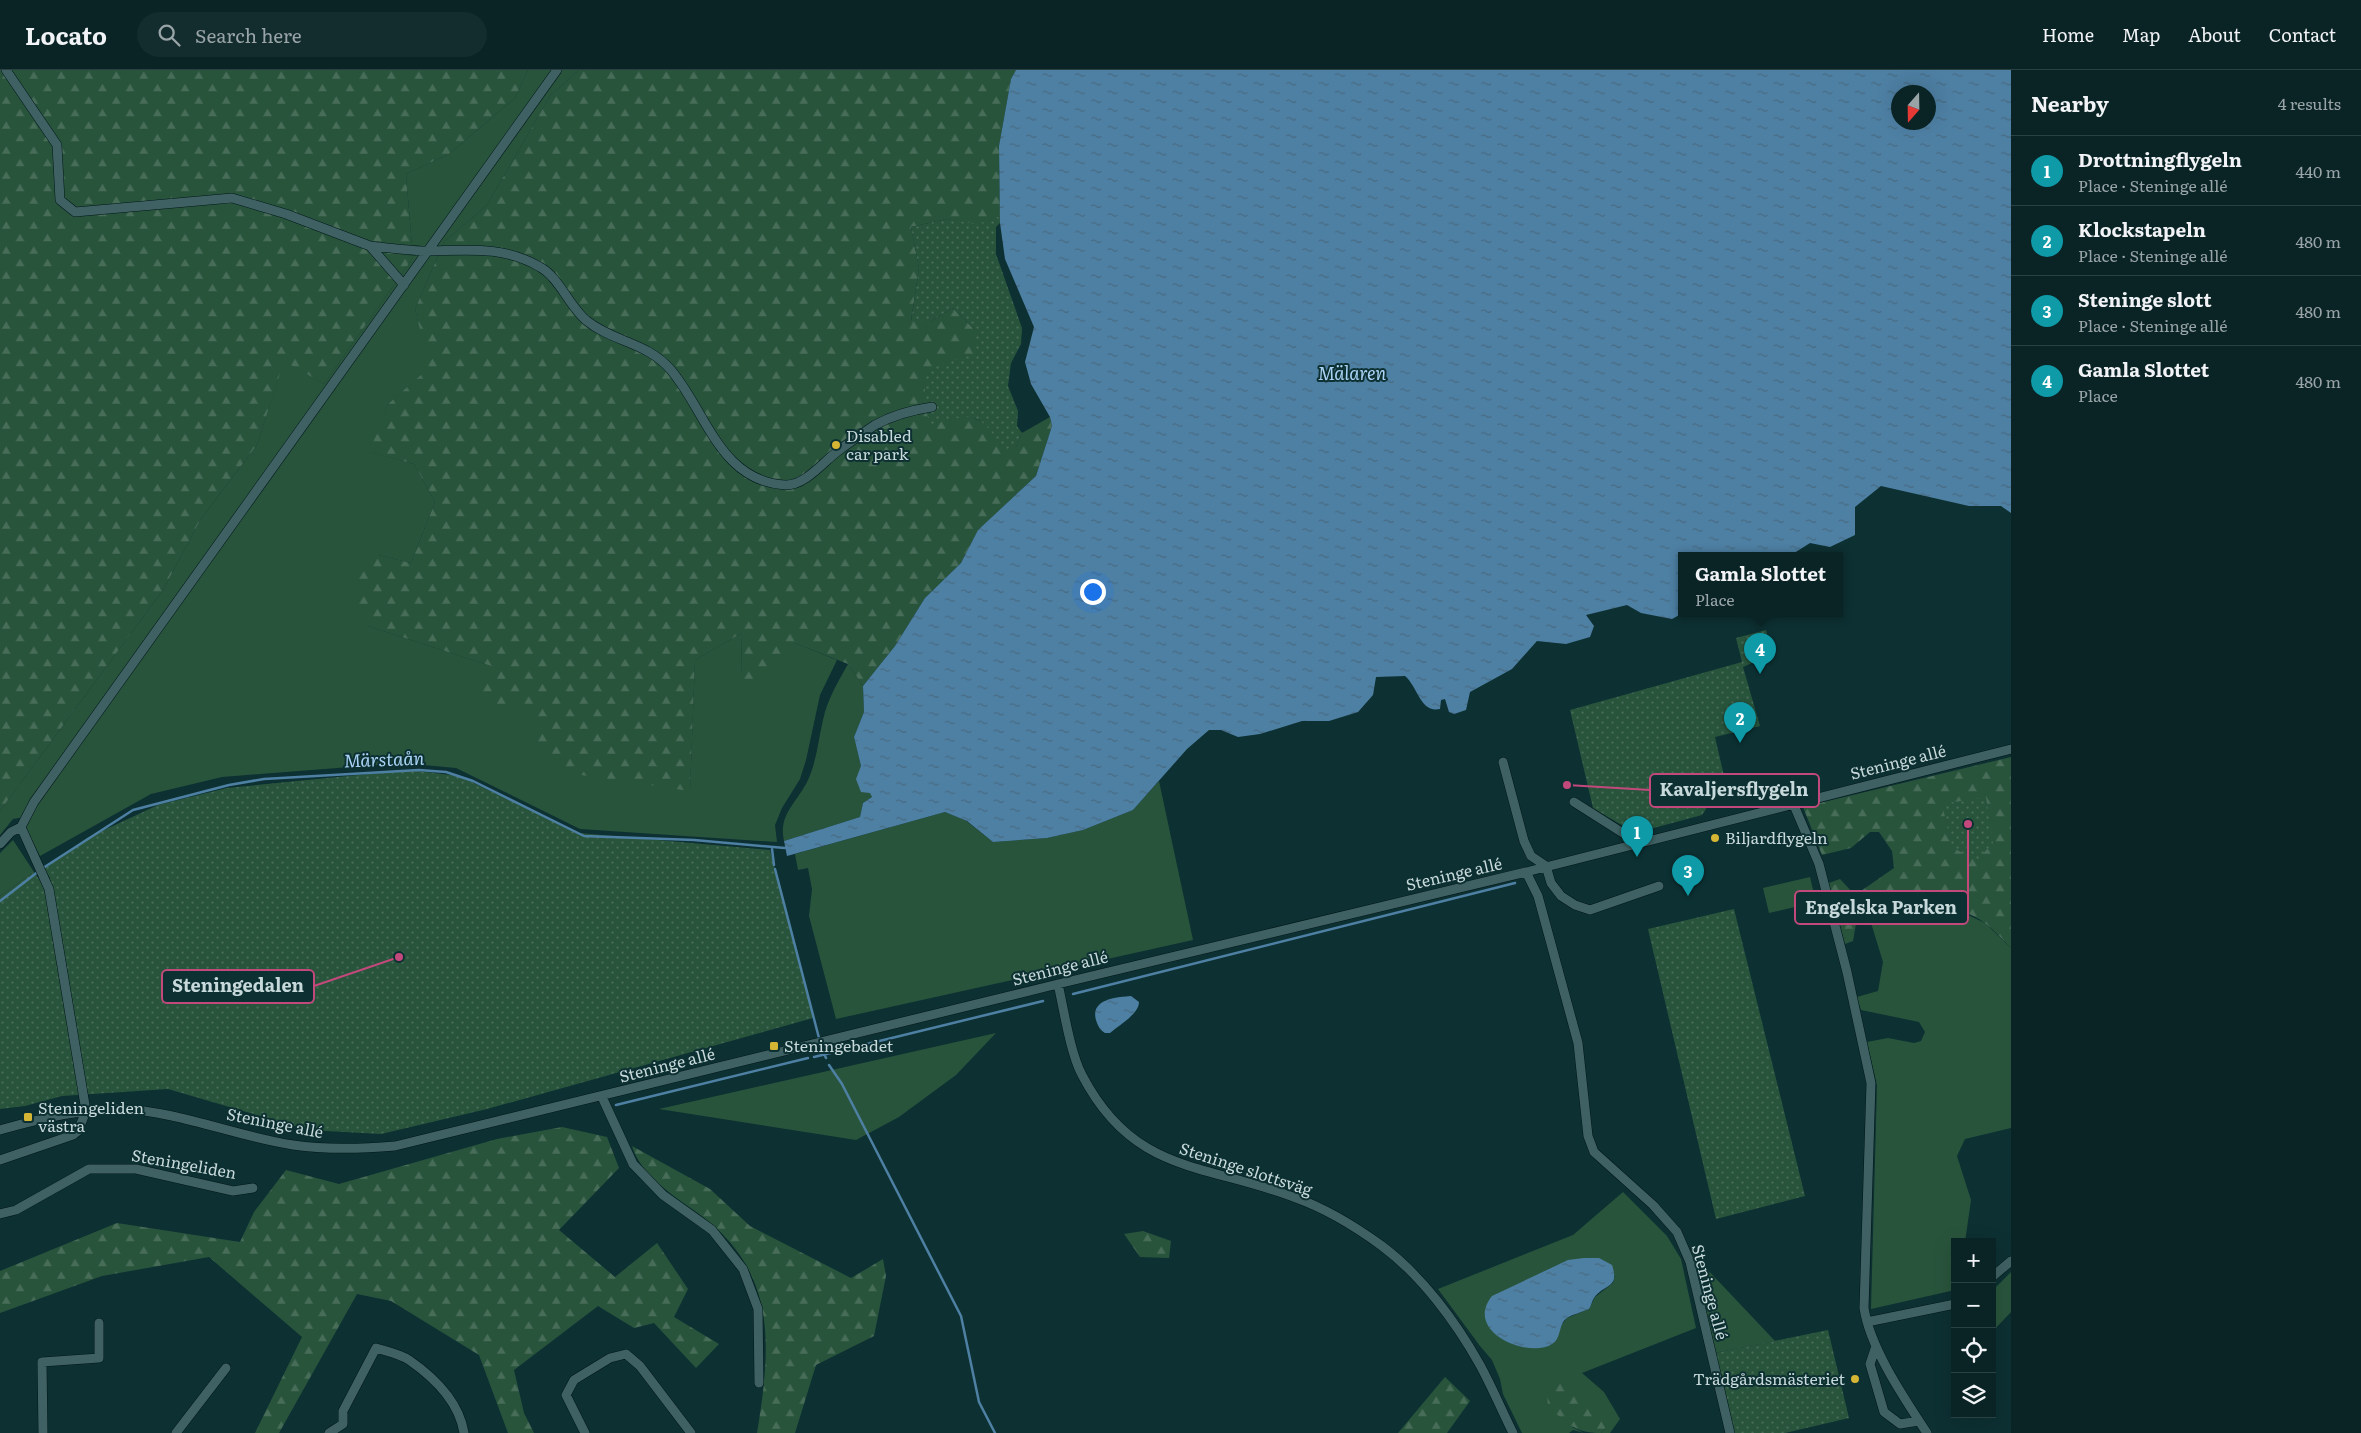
<!DOCTYPE html>
<meta charset="utf-8">
<style>
body{margin:0;font-family:Literata,serif;background:#132c2e;color:#f1f3f6}
.controls{position:absolute;right:15px;bottom:15px;display:grid;overflow:hidden;border-radius:0px;box-shadow:0 5px 20px #0002}
.controls button{width:45px;height:45px;display:grid;place-items:center;padding:0;border:0;border-bottom:1px solid #2a4143;background:#0a2426;color:#f1f3f6;font:25px sans-serif}
.compass{position:absolute;left:1891px;top:15px;width:45px;height:45px;border-radius:50%;background:#0a2426;box-shadow:0 5px 20px #0002;rotate:200deg}
.you{position:absolute;left:1092px;top:521px;width:18px;height:18px;margin:-12px;border:4px solid #fff;border-radius:50%;background:#1a73e8;box-shadow:0 0 0 8px #1a73e833}
.badge{display:grid;place-items:center;width:32px;height:32px;border-radius:50%;background:#d5b534;color:#fff;font-size:16px;font-weight:700}
.pin{position:absolute;translate:-50% -41px;filter:drop-shadow(0 1px 2px #0008)}
.pin::after{content:'';position:absolute;top:26px;width:18px;height:15px;background:inherit;clip-path:polygon(0 0,100% 0,50% 100%)}
.popup{position:absolute;left:1678px;top:482px;width:165px;height:65px;box-sizing:border-box;display:grid;place-content:center;border-radius:0px;background:#0a2426;filter:drop-shadow(0 1px 4px #0005);font-size:16px;white-space:nowrap;color:#99a4a7}
.popup b{font-size:19px;color:#f1f3f6}
.popup::after{content:'';position:absolute;left:50%;top:100%;margin-left:-10px;border:10px solid transparent;border-top-color:#0a2426}
.list{margin:0;padding:0;list-style:none}
h2{display:flex;justify-content:space-between;align-items:center;height:65px;margin:0;padding:0 20px;font-size:21px}
h2 small{font-size:16px;font-weight:400;color:#99a4a7}
.list li{display:grid;grid-template-columns:32px 1fr auto;gap:15px;align-items:center;box-sizing:border-box;height:70px;padding:0 20px;border-top:1px solid #2a4143}
.list b{display:block;font-size:19px;white-space:nowrap}
.list p{margin:0;font-size:16px;white-space:nowrap;color:#99a4a7}
.list em{font-size:16px;font-style:normal;color:#99a4a7}
.icon{flex:none;width:28px;height:28px;fill:none;stroke:currentColor;stroke-width:2;stroke-linecap:round;stroke-linejoin:round}
.map{position:relative;flex:none;width:2011px;height:1363px;overflow:hidden}
header{display:flex;align-items:center;gap:30px;box-sizing:border-box;height:70px;padding:0 25px;background:#0a2426;border-bottom:1px solid #2a4143}
header strong{font-size:24px}
nav{display:flex;gap:28px;margin-inline-start:auto;font-size:18px}
.search{width:350px;height:45px;background:#132c2e;display:flex;align-items:center;gap:12px;box-sizing:border-box;padding:0 18px;border-radius:28px;color:#99a4a7;font-size:19px}
main{display:flex}
aside{flex:1;background:#0a2426}
.map>svg:first-child{display:block}
.grass{fill:#29543c;fill-rule:evenodd}
.forest{fill:url(#forest-firs)}
.park{fill:url(#park-dots)}
.water{fill:url(#water-ripples);fill-rule:evenodd}
.lines{fill:none;stroke-linecap:round;stroke-linejoin:round}
.stream{stroke:#4e80a4;stroke-width:2.5}
.minor-casing{stroke:#001718;stroke-width:10}
.minor{stroke:#3f6163;stroke-width:9}
.poi-dot{fill:#d5b534;stroke:#0d3032;stroke-width:2}
.labels{text-anchor:middle;stroke-width:4;stroke-linejoin:round;paint-order:stroke}
.poi-label{font-size:16px;fill:#c7d9da;stroke:#0d3032;text-anchor:start}
.street-label{font-size:16px;fill:#c7d9da;stroke:#0d3032}
.water-label{font-size:18px;font-style:italic;fill:#a9d4f5;stroke:#0d3032}
.leader{fill:none;stroke:#c3487b;stroke-width:2}
.callout-dot{fill:#c3487b;stroke:#0d3032;stroke-width:2}
.callout{fill:#0d3032;stroke:#c3487b;stroke-width:2}
.callout-label{font-size:18px;text-anchor:middle;font-weight:bold;fill:#c7d9da}
</style>
<header>
<strong>Locato</strong>
<div class="search"><svg class="icon" aria-label="search" viewBox="0 0 24 24"><circle cx="10" cy="10" r="6"/><path d="M15 15l6 6"/></svg>Search here</div>
<nav><a>Home</a><a>Map</a><a>About</a><a>Contact</a></nav>
</header>
<main>
<div class="map">
<svg width="2011" height="1363" viewBox="0 0 2011 1363">
<defs>
<pattern id="forest-firs" width="22" height="20" patternUnits="userSpaceOnUse" patternTransform="scale(1.25)"><rect width="22" height="20" fill="#29543c"/><path d="M5 1l3.5 6h-7zM16 11l3.5 6h-7z" fill="#476c58"/></pattern>
<pattern id="park-dots" width="8" height="8" patternUnits="userSpaceOnUse" patternTransform="scale(1.25)"><rect width="8" height="8" fill="#29543c"/><path d="M2 2h.1M6 6h.1" fill="none" stroke="#476c58" stroke-width="1.8" stroke-linecap="round"/></pattern>
<pattern id="water-ripples" width="26" height="14" patternUnits="userSpaceOnUse" patternTransform="scale(1.25)"><rect width="26" height="14" fill="#4e80a4"/><path d="M2 4q2-2 4 0t4 0M15 11q2-2 4 0t4 0" fill="none" stroke="#486a81"/></pattern>
</defs>
<rect width="100%" height="100%" fill="#0d3032"/>
<!-- grass -->
<path class="grass" d="M528,0H579L550,26L487,135L444,172L415,239L430,298L388,334L370,382L414,394L435,432L411,493L378,485L368,556L491,596L536,641L690,720L695,590L742,563L741,607L795,573L837,590L820,625L806,690L800,709L782,738L775,755L777,772L580,759L456,698L401,693L222,707L151,724L40,786L26,759L30,746L13,749L0,765V741L163,520L201,449L257,375L284,290L324,314L413,188L406,104L449,84L515,28Z
M848,594L863,616L864,642L854,667L861,696L872,727L863,733L860,747L784,771C778,744 797,733 808,710C817,690 818,671 823,650C827,630 838,612 848,594Z
M1159,711L1193,870L836,949L809,846L812,819L808,798L798,800L795,784L945,742L965,750L993,772L1047,768L1083,760L1133,740Z
M13,770L34,802L0,826V783Z
M1810,807L1816,832L1769,843L1763,818Z
M1926,835L1957,840L1985,853L2011,878V1058L1965,1069L1957,1086L1971,1130L1965,1172H1955V1220L1871,1239L1877,1015L1867,972L1888,968L1914,973L1921,971L1925,962L1919,952L1861,940L1857,927L1878,921L1883,892L1868,843L1893,837Z
M996,963L956,1005L899,1047L856,1070L659,1039Z
M1623,1122L1667,1166L1681,1189L1696,1258L1582,1303L1604,1322L1620,1349L1610,1363H1601L1606,1358L1572,1357L1584,1363L1573,1360L1569,1363H1522L1503,1324L1500,1309L1492,1290L1480,1276L1438,1219L1573,1165ZM1615,1205L1613,1213L1595,1227L1589,1239L1567,1248L1543,1277H1520Z
M1688,1179L1775,1271L1715,1283Z
M2011,1202V1242L1992,1262V1221Z"/>
<!-- forest -->
<path class="forest" d="M0,0H528L515,28L449,84L406,104L413,188L324,314L284,291L257,375L201,449L163,520L0,741Z
M579,0H1016L1011,9L999,76L1000,146L978,155L946,149L911,157L919,198L911,251H931L953,238L975,260V283L953,348L969,346L987,354L1016,377L1022,363L1050,347L1052,356L1036,406L978,460L961,493L925,528L895,576L863,616L848,594L795,573L749,627L741,607L742,563L695,590L690,721L581,705L537,683L536,641L479,633L491,596L368,556L354,524L356,496L378,485L411,493L435,432L414,394L369,382L388,334L429,298L415,239L444,172L487,135L550,26Z
M2011,687V878C2003,870 1995,861 1986,854C1953,828 1894,833 1857,848L1853,871L1845,874L1829,813L1840,809L1852,822L1861,821L1894,798L1892,781L1879,762H1870L1851,778L1822,785L1803,737Z
M562,1057L607,1067L619,1098L559,1160L615,1207L657,1173L688,1219L674,1247L719,1274L696,1298L654,1253L634,1258L598,1236L514,1300L524,1343L534,1363H508L479,1285L391,1231L357,1224L279,1363H255L302,1267L209,1187L102,1206L0,1243V1201L117,1153L240,1172L254,1142L286,1100L339,1114L497,1069Z
M632,1076L710,1119L750,1156L851,1208L883,1189L886,1206L874,1266L816,1295L795,1363H757C772,1272 777,1199 695,1141C671,1124 641,1105 632,1076Z
M1143,1161L1171,1171L1169,1188L1140,1187L1124,1164Z
M1445,1307L1470,1331L1447,1363H1398Z
M1568,1313C1587,1325 1604,1334 1606,1358L1601,1363C1574,1363 1568,1353 1548,1337L1546,1315Z"/>
<!-- park -->
<path class="park" d="M1000,146V153L996,157V184L1022,258L1021,274L1011,293L1008,316L1018,341L1017,356L1022,363L1016,377L1004,380C979,342 976,342 931,355L925,339V300L974,283L975,260L953,238L931,251L911,252L919,198L911,157L946,149L978,154Z
M1766,560L1772,584L1743,597L1760,656L1715,667L1725,710L1702,745L1635,763L1593,738L1570,640L1742,592L1736,568Z
M409,700L459,706L579,763L770,780L813,948L487,1039L381,1064L308,1060L168,1019L62,1026L25,1036L0,1039V826L34,802L41,812L50,808L44,798L87,768L158,735L227,718Z
M1986,727L1993,773L1976,791L1952,777L1942,734Z
M1734,839L1805,1126L1716,1149L1648,859Z
M1828,1260L1849,1348L1785,1363H1732L1715,1283Z"/>
<!-- water -->
<path class="water" d="M1016,0H2011V443L2001,436H1969L1881,416L1855,437V465L1830,477L1810,473L1791,485H1681V543H1683L1672,549L1641,543L1627,535L1586,545L1594,556L1590,567L1566,574L1537,571L1512,599L1470,622L1466,640L1454,644L1449,642L1445,629L1441,630L1440,639C1420,643 1418,617 1405,606L1376,607L1373,625L1358,642L1329,651H1302L1260,664L1238,667L1221,660H1209L1187,679L1133,740L1083,760L1047,768L993,772L967,751L945,742L787,786L784,771L860,747L863,733L872,727L870,723L861,722L856,709L861,696L854,667L864,642L863,616L895,576L925,528L961,493L978,460L1036,406L1052,356L1050,347L1031,314L1025,292L1034,257L1005,189L1000,153L999,76L1011,9ZM1898,22H1928V52H1898Z
M1131,926L1139,932C1139,944 1119,955 1110,963H1105C1100,960 1098,956 1096,950C1090,929 1117,927 1131,926Z
M1584,1188H1599L1612,1195C1620,1219 1605,1213 1594,1228C1592,1231 1591,1236 1589,1239C1583,1242 1573,1244 1567,1248C1558,1254 1562,1268 1552,1274C1529,1289 1463,1262 1492,1226L1568,1190Z"/>
<g class="lines">
<!-- stream -->
<path class="stream" d="M772,779L774,795
M43,798L133,740L229,715L264,709L419,700L446,702L473,711L584,766L694,770L785,778
M775,799L819,968
M0,831L39,801
M1073,924L1515,813
M821,977L826,988
M814,987L1043,931
M829,995L842,1014L961,1246L979,1332L995,1363
M616,1035L808,988"/>
<!-- minor casing -->
<g class="minor-casing">
<path id="minor" d="M6,0L57,75L60,130L75,142L232,128L286,144L370,176L404,215
M370,176C390,178 410,181 430,181C470,180 504,176 540,197C559,207 570,238 587,251C613,272 647,272 671,300C707,343 720,411 785,415C805,416 823,392 838,381C850,372 863,363 875,355C893,345 912,340 932,337
M1503,692L1524,771L1531,786L1546,796L1551,813L1561,826L1575,835L1590,840L1659,816
M1574,732L1637,772
M1793,733L1819,794L1847,902L1871,1013L1864,1238C1870,1278 1904,1328 1927,1363
M0,774L11,762L21,757
M1526,802L2011,679
M1058,914C1064,940 1070,982 1082,1005C1134,1105 1205,1093 1296,1128C1327,1139 1356,1157 1382,1176C1422,1206 1456,1252 1480,1295C1492,1317 1502,1341 1513,1363
M602,1027L633,1094L663,1125L712,1160L743,1199L758,1239L759,1313
M0,1060C38,1049 79,1039 119,1039C179,1041 234,1066 293,1075C327,1080 360,1079 395,1076L1058,914L1526,802L1538,826L1578,973L1588,1066L1594,1082L1653,1135L1677,1162L1690,1192L1730,1363
M0,1090L73,1065L78,1061L86,1041L49,819L21,757L34,732L557,0
M0,1144L16,1140L89,1099H136L233,1121L253,1118
M1992,1207L2011,1191
M1867,1252L1955,1234
M1876,1276L1870,1294L1884,1342L1900,1354L1919,1351
M43,1363L42,1292L99,1288V1253
M176,1363L226,1298
M329,1363L343,1354V1341L376,1278C386,1281 400,1284 409,1290C435,1308 459,1331 464,1363
M585,1363L566,1325L574,1310L610,1288L626,1284L640,1296L691,1363"/>
</g>
<!-- minor -->
<use href="#minor" class="minor"/>
</g>
<!-- markers -->
<g class="poi-dot">
<circle cx="836" cy="375" r="5"/>
<circle cx="1715" cy="768" r="5"/>
<rect x="769" y="971" width="10" height="10" rx="2.5"/>
<rect x="23" y="1042" width="10" height="10" rx="2.5"/>
<circle cx="1855" cy="1309" r="5"/>
</g>
<g class="labels">
<!-- poi labels -->
<g class="poi-label">
<text x="846" y="372">Disabled<tspan x="846" dy="18">car park</tspan></text>
<text x="1725" y="774">Biljardflygeln</text>
<text x="784" y="982">Steningebadet</text>
<text x="38" y="1044">Steningeliden<tspan x="38" dy="18">västra</tspan></text>
<text x="1845" y="1315" text-anchor="end">Trädgårdsmästeriet</text>
</g>
<!-- street labels -->
<g class="street-label">
<text transform="translate(1898 692) rotate(-14)" y="6">Steninge allé</text>
<text transform="translate(1454 804) rotate(-13)" y="6">Steninge allé</text>
<text transform="translate(1060 898) rotate(-14)" y="6">Steninge allé</text>
<text transform="translate(667 995) rotate(-14)" y="6">Steninge allé</text>
<text transform="translate(275 1053) rotate(11)" y="6">Steninge allé</text>
<text transform="translate(184 1094) rotate(10)" y="6">Steningeliden</text>
<text transform="translate(1246 1099) rotate(18)" y="6">Steninge slottsväg</text>
<text transform="translate(1710 1222) rotate(75)" y="6">Steninge allé</text>
</g>
<!-- water labels -->
<g class="water-label">
<text x="1352" y="310">Mälaren</text>
<text transform="translate(384 690) rotate(-2)" y="6">Märstaån</text>
</g>
</g>
<!-- callouts -->
<path class="leader" d="M1567 715L1650 720M1968 754L1968 837M399 887L314 916"/>
<g class="callout-dot">
<circle cx="1567" cy="715" r="5"/>
<circle cx="1968" cy="754" r="5"/>
<circle cx="399" cy="887" r="5"/>
</g>
<g class="callout">
<rect x="1650" y="704" width="169" height="33" rx="5"/>
<rect x="1795" y="821" width="173" height="33" rx="5"/>
<rect x="162" y="900" width="152" height="33" rx="5"/>
</g>
<g class="callout-label">
<text x="1734" y="726">Kavaljersflygeln</text>
<text x="1881" y="844">Engelska Parken</text>
<text x="238" y="922">Steningedalen</text>
</g>
</svg>
<div class="controls">
<button>+</button>
<button>−</button>
<button><svg class="icon" aria-label="locate" viewBox="0 0 24 24"><circle cx="12" cy="12" r="6"/><path d="M12 2v4M12 18v4M2 12h4M18 12h4"/></svg></button>
<button><svg class="icon" aria-label="layers" viewBox="0 0 24 24"><path d="M12 4l9 5-9 5-9-5zM3 14l9 5 9-5"/></svg></button>
</div>
<svg class="compass" viewBox="-18 -18 36 36"><path d="M0-13l5 13h-10z" fill="#e53935"/><path d="M0 13l5-13h-10z" fill="#99a4a7"/></svg>
<div class="you"></div>
<div class="pin badge" style="left:1637px;top:787px;background:#0f9aa8">1</div>
<div class="pin badge" style="left:1740px;top:673px;background:#0f9aa8">2</div>
<div class="pin badge" style="left:1688px;top:826px;background:#0f9aa8">3</div>
<div class="pin badge" style="left:1760px;top:604px;background:#0f9aa8">4</div>
<div class="popup"><b>Gamla Slottet</b>Place</div>
</div>
<aside>
<h2>Nearby<small>4 results</small></h2>
<ul class="list">
<li><span class="badge" style="background:#0f9aa8">1</span><div><b>Drottningflygeln</b><p>Place · Steninge allé</p></div><em>440 m</em></li>
<li><span class="badge" style="background:#0f9aa8">2</span><div><b>Klockstapeln</b><p>Place · Steninge allé</p></div><em>480 m</em></li>
<li><span class="badge" style="background:#0f9aa8">3</span><div><b>Steninge slott</b><p>Place · Steninge allé</p></div><em>480 m</em></li>
<li><span class="badge" style="background:#0f9aa8">4</span><div><b>Gamla Slottet</b><p>Place</p></div><em>480 m</em></li>
</ul>
</aside>
</main>
